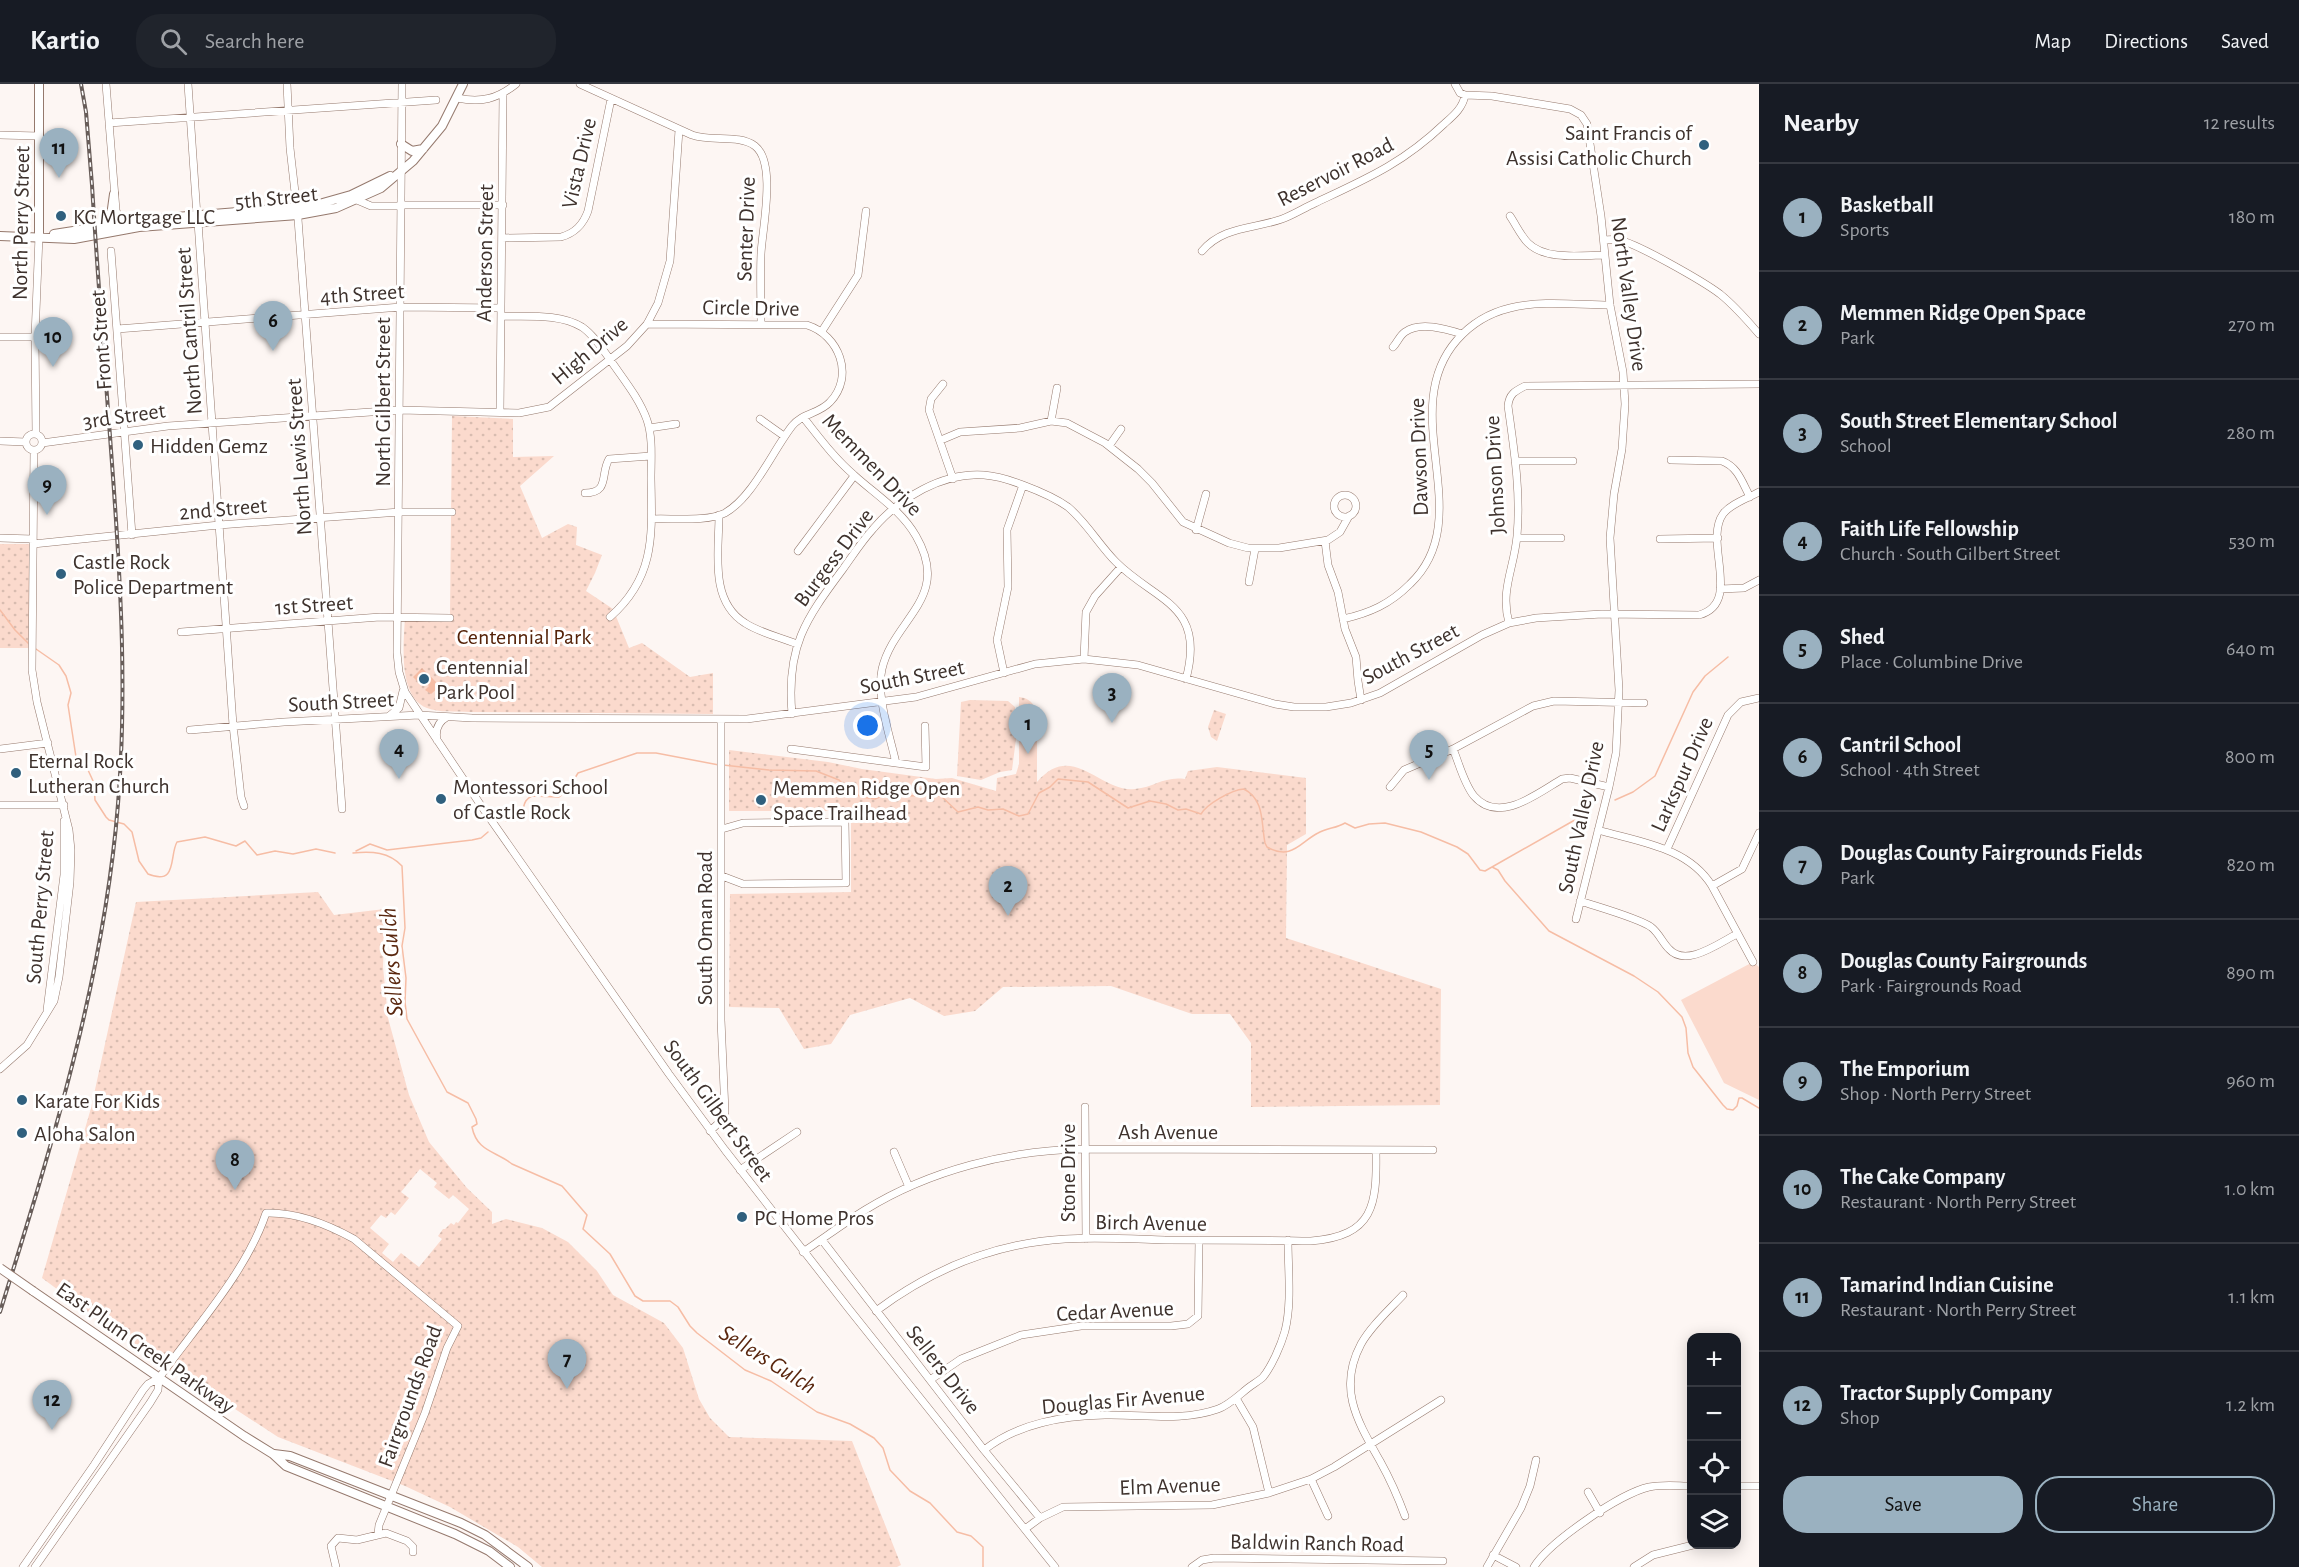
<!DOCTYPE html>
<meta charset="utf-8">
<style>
body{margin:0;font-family:"Alegreya Sans",sans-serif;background:#20242c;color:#f1f3f6}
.controls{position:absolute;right:18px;bottom:18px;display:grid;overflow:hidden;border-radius:12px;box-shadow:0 3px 15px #0003}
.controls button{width:54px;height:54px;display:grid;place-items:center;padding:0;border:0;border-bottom:2px solid #363941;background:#171b24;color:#f1f3f6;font:30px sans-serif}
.you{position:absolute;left:868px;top:642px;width:21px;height:21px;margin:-15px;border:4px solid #fff;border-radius:50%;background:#1a73e8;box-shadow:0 0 0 9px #1a73e833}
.badge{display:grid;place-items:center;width:39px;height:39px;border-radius:50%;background:#9ab1c0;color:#111;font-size:20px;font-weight:700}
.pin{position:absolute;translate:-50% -50px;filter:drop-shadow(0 2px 3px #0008)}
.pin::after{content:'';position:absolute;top:32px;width:21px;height:18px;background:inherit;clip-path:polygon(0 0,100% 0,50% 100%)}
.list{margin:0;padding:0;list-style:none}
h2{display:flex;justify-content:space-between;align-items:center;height:78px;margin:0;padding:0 24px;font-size:26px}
h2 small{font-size:20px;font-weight:400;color:#9ea1a6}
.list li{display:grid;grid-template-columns:39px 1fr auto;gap:18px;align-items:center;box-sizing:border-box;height:108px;padding:0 24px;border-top:2px solid #363941}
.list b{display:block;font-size:22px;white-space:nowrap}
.list p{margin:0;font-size:20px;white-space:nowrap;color:#9ea1a6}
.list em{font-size:20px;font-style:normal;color:#9ea1a6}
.actions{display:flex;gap:12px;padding:18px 24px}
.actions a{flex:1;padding:14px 0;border:2px solid #9ab1c0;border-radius:24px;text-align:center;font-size:21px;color:#9ab1c0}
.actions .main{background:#9ab1c0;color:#111}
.icon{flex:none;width:33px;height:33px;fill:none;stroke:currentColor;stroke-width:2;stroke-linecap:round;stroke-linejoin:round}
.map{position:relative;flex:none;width:1759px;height:1483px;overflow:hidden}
header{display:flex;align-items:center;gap:36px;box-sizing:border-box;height:84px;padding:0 30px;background:#171b24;border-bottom:2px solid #363941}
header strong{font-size:28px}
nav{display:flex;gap:33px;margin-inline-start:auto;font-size:21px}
.search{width:420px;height:54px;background:#20242c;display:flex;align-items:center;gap:15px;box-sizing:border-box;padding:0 21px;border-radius:24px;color:#9ea1a6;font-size:22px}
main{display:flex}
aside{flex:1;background:#171b24}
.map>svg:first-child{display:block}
.grass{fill:#fbdacd}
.park{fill:url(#park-dots);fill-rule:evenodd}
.water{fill:url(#water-ripples)}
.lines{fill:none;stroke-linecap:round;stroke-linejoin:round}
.stream{stroke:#f6bda5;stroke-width:1.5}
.minor-casing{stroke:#95796d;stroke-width:8}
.major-casing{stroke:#95796d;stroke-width:10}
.minor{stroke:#fff;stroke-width:7}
.major{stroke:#fff;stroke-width:8}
.rail-casing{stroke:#685d59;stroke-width:4}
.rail{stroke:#fff;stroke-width:1.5;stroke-dasharray:4.5;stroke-linecap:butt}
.major-bridge-casing{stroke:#95796d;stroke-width:10;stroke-linecap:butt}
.major-bridge{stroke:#fff;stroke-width:8}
.poi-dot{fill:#30607e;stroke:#fff;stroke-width:2}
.labels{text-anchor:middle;stroke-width:6;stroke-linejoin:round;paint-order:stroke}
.poi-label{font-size:22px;fill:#3e322d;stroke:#fff;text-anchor:start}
.street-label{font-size:22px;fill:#3e322d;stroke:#fff}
.park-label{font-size:22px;fill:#542208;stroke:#fff}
.water-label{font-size:24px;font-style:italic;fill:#5a270f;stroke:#fff}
</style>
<header>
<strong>Kartio</strong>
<div class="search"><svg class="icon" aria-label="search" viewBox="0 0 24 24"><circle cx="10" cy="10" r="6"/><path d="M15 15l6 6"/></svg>Search here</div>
<nav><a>Map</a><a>Directions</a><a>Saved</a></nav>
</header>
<main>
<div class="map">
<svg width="1759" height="1483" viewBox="0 0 1759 1483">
<defs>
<pattern id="park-dots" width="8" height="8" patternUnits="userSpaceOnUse" patternTransform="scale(1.5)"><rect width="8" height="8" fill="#fbdacd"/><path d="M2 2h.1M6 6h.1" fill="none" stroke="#d8bcb0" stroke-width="1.8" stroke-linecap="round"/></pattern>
<pattern id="water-ripples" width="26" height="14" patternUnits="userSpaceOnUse" patternTransform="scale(1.5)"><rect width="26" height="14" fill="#f6bda5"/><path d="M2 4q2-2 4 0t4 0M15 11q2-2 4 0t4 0" fill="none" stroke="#d4a38e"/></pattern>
</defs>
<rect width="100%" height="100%" fill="#fdf6f3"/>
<!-- grass -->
<path class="grass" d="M1028,652H1037V680H1019V661H1028Z
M1753,878L1759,883V1016L1724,999L1681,916Z"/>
<!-- park -->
<path class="park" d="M452,332L513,335V373L554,372L520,402L542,454L568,440L577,443L576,461L602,471L595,489L586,507L613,525L629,564L642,559L690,593L713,589V630L470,628C456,627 439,629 427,624C397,612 404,558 405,532L450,533Z
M0,460H33L32,564H0Z
M1019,613C1040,615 1037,636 1037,652H1028V661H1019Z
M970,616L1008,617L1015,623L1016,655L1012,686L1000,688L981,696L957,692L961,618Z
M1214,626L1226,630L1217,657L1211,653L1208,643Z
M729,666L828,678L862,685L936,695L952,694L996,707L997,694L1016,690L1019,680H1037V698C1073,656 1100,709 1135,705C1155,703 1164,692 1185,695L1188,687L1217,683L1306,694V750L1287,761L1286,854L1441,905L1440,1021L1251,1023V959L1230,930H1192L1111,902L1003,903L975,927L944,932L910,914L850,931L831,960L804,965L779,924L729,923L730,810L851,808V729L845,727H729Z
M318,808L334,831L385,825L383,883L388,934L409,1011L429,1058L467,1104L492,1128V1140L506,1135L542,1144L568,1158L597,1187L613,1211L664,1239L683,1264L699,1315L710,1334L729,1353L852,1357L901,1481L897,1483H542L518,1463L450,1423L405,1402L278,1353L206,1306L161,1282L42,1194L91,1024L136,818ZM420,1085L437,1099L434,1103L449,1115L453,1111L469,1125L458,1139L456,1138L454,1141L451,1139L445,1145H443L438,1152L442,1155L419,1183L401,1169L393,1178L382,1169L389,1160L370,1144L381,1131L386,1134L391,1128L395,1131L409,1114L401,1108Z"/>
<!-- water -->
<path class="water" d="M422,584L440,602L431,610L425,606L429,602L425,598H418L413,593Z"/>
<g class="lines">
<!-- stream -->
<path class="stream" d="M0,526L15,546L29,560
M36,565L59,581L66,592L71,609L68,621L76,673L88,686L94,699L95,716L106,733L109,736L124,740L132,748L139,777L148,790C178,802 169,772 177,758L205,753L236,762L245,757L257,771L275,767L293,770L316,765L335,769
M723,681L769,686L816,687L839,696L851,708L862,713L875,715L891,708L906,712L935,711L941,712L958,728L978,723L988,726L1003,725L1019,732L1028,730L1039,709L1050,703L1058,695L1088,698L1128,724L1150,717L1166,720L1178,726L1186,725L1201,730C1207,720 1231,706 1244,705C1265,716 1261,739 1265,759L1267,763C1292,777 1300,758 1318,749C1327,744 1337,744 1345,739L1355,744L1369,740L1385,739L1421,748L1457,763L1468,770L1480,786L1485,787L1492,783L1498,786L1505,797L1549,847L1634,892L1658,908L1682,933L1686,944L1688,969L1693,983L1723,1021L1727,1025L1733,1026L1737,1022L1739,1014H1742L1759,1024
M1615,716L1633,708L1655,692L1693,608L1705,592L1728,573
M506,737L521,730C525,722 523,716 532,712L559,713L567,707L578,689L637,669H656L719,681
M356,767L370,760L387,766L472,756L481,754L488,748
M353,769C372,767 389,768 402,782L405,844L402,862L406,894L405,918L407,935L447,1008L468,1019L476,1035L477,1040L472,1043C477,1068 496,1067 512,1080L562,1102L587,1131L583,1145L610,1170L635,1212L643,1217H670L678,1223L690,1242L697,1249L745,1286L771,1297L817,1328L850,1340L874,1354L883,1364L890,1386L910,1407L930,1419L957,1448L971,1452L983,1463V1483
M1492,783L1573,737L1591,730"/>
<!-- minor casing -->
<g class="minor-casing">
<path id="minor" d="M106,0L116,126L120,139L125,141
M188,0L197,132
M287,0L290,64L298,135L342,725
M402,0L397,569L399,588L405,608L482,723L669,990L725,1066L849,1225L1055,1483
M580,0L692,51C712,58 739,50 755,62C777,79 762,146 761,170C760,193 761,217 761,240
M1455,0L1460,9L1465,11L1492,12L1570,25L1581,31L1587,40L1601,132L1610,221L1623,288L1625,320L1622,365L1614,410L1610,454L1619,606L1616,669L1609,703L1576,835
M457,14C481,19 497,15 516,0
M109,39L436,16
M0,51L39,52
M357,116L371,122H401
M401,121H503
M1510,132C1516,141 1521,152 1528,159C1546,177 1583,171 1605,171
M198,138L233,641L241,713L244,722
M502,154L561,153C575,149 583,141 588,127L611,15
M1604,156C1608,156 1613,155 1618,156C1635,158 1704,198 1720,210C1735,222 1747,236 1759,250
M111,167L132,451
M1202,167C1223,142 1254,145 1282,135C1293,131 1304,124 1315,119C1366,95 1402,80 1444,40C1453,32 1463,24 1465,11
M501,232C527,233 559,229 582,243C594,251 603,266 611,277C624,296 639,314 647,336C653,354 651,375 651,395C652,449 656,493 610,533
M647,240L807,241C839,251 855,292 830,318C819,330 802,329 792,342C772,368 753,413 725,429C708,438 671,434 652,435
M117,245L401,223L501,224
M822,247L858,191L866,127
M0,253H35
M1393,263C1397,259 1400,251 1405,248C1420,237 1446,245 1462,250
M943,300L931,315L929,326L953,395
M500,328L503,10
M803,333C819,353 834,374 854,391C876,411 901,426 916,452C952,514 894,534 882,585C876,612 890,652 896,679
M760,335L784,352
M1051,337L1057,304
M649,344L676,340
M36,350L35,253L39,152
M26 358a8 8 0 1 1 16 0a8 8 0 1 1-16 0Z
M941,356L960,348L1020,344L1051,337L1067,339L1105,359L1138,385L1152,399L1183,438L1229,459L1248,464H1279L1328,456L1340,448L1349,432
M0,357L26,358
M42,359L168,342L400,326L519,329L549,323L627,262L647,240L658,219L670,177L679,46
M1109,362L1121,345
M1671,376L1722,377C1738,383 1742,398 1750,413
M1515,377H1573
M585,409C610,409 600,390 609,375L651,372
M1334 422a11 11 0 1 1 22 0a11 11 0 1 1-22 0Z
M719,431C719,467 709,517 745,539C760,549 780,553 797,560
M1196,446L1206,410
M0,454L33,455
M1517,454H1561
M1660,455L1718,454
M1325,457L1328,481L1338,508L1345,545L1356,573L1358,597L1361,616
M33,460L219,441L400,428H452
M798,467L854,392
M1249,498L1255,465
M1720,505L1744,504L1759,496
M1343,535C1370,529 1390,520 1410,500C1480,434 1394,328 1457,256C1471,240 1489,229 1510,224C1542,216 1578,221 1610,221
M1509,539C1500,506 1514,485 1517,452C1521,409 1514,365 1508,322C1509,310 1515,307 1525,302L1759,300
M181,548L380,533L450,534
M1084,575L1086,528L1095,512L1121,483
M1004,589L997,556L1008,503L1007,446L1023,401
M792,630C786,563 805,536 843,485C853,471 862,457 873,445C899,414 943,388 984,391C998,392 1010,396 1023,401C1039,407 1054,413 1068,423C1087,439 1099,461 1116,478C1156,518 1206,520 1186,595
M389,632L399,624L403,607
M190,646L284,638L419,631L472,634L747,635L916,613L1035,580L1084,575L1138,581L1275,620L1294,623H1326L1351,619L1380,609L1482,551L1509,539L1536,534L1602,530L1699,531C1743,519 1703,458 1723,430C1730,420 1748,414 1759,408
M437,656C435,646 438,638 447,633
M0,665L48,659
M791,665L926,683L925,642
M1453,665C1459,679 1464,700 1474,712C1499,741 1538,709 1562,695L1570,694L1609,703
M1390,703L1404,686L1453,665L1533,622L1554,617L1644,619
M0,721H64
M722,745L743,739L845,738L846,799L743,800L722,792
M1598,746C1639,758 1688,763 1712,802L1753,878
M1667,765L1728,631L1741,618L1759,614
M1712,802L1742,785L1759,749
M1580,817C1598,823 1638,834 1651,843C1659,849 1662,858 1669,865C1686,884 1719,859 1737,850
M47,926L64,791V737
M0,985L27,961L54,917L59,893L70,798L71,766L69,746L37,618L32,586L34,366
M1085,1023L1086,1155
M710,1047L722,1036L725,1028L721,936V636
M894,1068L909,1103
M740,1086L797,1048
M822,1156L984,1366L1040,1434
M803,1168C824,1154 844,1139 865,1126C930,1086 1009,1066 1085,1065L1433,1066
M1403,1211C1389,1226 1371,1242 1361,1260C1337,1305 1358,1338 1380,1377C1390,1395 1398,1413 1405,1432
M876,1227C931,1186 995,1159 1065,1155C1098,1153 1132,1155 1165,1156C1213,1156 1262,1156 1311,1157C1374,1152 1377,1121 1376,1067
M930,1296L961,1275L1021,1251L1081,1242H1171L1188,1240L1198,1232L1199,1156
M1236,1314L1253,1343L1269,1409
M984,1366C1019,1339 1062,1332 1105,1331C1143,1330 1181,1338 1218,1325C1229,1321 1239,1311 1248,1304C1253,1300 1259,1297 1263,1293C1272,1282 1281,1261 1285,1247C1292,1219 1288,1186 1288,1156
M1311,1395L1328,1432
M1736,1402H1759
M1588,1408L1600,1429
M1025,1445L1040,1434L1063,1423L1212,1421L1269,1409L1311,1395L1334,1383L1441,1316
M1493,1471L1516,1483
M23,1483L94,1381L143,1306L148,1300L159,1294C195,1244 247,1187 266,1129C297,1128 327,1140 354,1155L458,1242L447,1264L425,1329L379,1441L378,1450
M35,1483L150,1319L158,1306L159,1294
M336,1483L331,1462L338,1454L357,1456L386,1449L407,1457L413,1463V1468
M1192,1483L1202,1476L1214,1474L1443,1477
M1487,1483L1521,1424L1530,1402L1536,1376
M1534,1483C1549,1458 1621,1409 1649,1403C1663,1400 1678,1402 1692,1402
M1634,1483L1653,1471L1697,1460"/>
</g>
<!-- major casing -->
<g class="major-casing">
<path id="major" d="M39,0V152
M401,60L412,67L423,65
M104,142L111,132L114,110
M54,150L151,135L312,122L351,111L390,92
M0,152L74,155L139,143L298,131L336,124L381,104L413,77L442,42L463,0
M33,1207L244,1352L273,1370L286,1382L455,1450L489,1467L510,1483
M274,1370L290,1372L461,1439L485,1451L528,1483"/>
</g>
<!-- minor -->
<use href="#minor" class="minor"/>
<!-- major -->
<use href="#major" class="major"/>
<!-- rail casing -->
<g class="rail-casing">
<path id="rail" d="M0,1228C52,1061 104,895 118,720C127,611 121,503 113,393C106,296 98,199 92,101L86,28L81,0"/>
</g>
<!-- rail -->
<use href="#rail" class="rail"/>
<!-- major-bridge casing -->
<g class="major-bridge-casing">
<path id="major-bridge" d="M0,1184L33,1207"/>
</g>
<!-- major-bridge -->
<use href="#major-bridge" class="major-bridge"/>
</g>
<!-- markers -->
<g class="poi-dot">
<circle cx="1704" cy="61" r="6"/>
<circle cx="61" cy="132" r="6"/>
<circle cx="138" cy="361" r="6"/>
<circle cx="61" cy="490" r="6"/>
<circle cx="424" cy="595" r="6"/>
<circle cx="16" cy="689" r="6"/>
<circle cx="441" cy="715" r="6"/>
<circle cx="761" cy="716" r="6"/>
<circle cx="22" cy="1016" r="6"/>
<circle cx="22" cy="1049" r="6"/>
<circle cx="742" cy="1133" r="6"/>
</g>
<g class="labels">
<!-- poi labels -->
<g class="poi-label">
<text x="1692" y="56" text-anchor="end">Saint Francis of<tspan x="1692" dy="25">Assisi Catholic Church</tspan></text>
<text x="73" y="140">KC Mortgage LLC</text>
<text x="150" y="369">Hidden Gemz</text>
<text x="73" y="485">Castle Rock<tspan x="73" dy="25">Police Department</tspan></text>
<text x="436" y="590">Centennial<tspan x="436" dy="25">Park Pool</tspan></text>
<text x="28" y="684">Eternal Rock<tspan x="28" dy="25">Lutheran Church</tspan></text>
<text x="453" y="710">Montessori School<tspan x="453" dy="25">of Castle Rock</tspan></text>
<text x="773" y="711">Memmen Ridge Open<tspan x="773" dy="25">Space Trailhead</tspan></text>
<text x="34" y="1024">Karate For Kids</text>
<text x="34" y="1057">Aloha Salon</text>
<text x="754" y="1141">PC Home Pros</text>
</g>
<!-- street labels -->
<g class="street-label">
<text transform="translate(578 79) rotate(-77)" y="8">Vista Drive</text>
<text transform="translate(1335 87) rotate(-27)" y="8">Reservoir Road</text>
<text transform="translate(276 113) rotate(-6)" y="8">5th Street</text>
<text transform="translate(20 139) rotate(-89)" y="8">North Perry Street</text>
<text transform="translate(745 145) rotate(-88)" y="8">Senter Drive</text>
<text transform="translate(484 169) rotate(-89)" y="8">Anderson Street</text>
<text transform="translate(362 209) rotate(-4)" y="8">4th Street</text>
<text transform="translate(1630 210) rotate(82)" y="8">North Valley Drive</text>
<text transform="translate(751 223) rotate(1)" y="8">Circle Drive</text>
<text transform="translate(188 247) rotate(-94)" y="8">North Cantril Street</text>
<text transform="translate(100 256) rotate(-94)" y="8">Front Street</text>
<text transform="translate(589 266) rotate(-40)" y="8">High Drive</text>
<text transform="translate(382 318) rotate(-90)" y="8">North Gilbert Street</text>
<text transform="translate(124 331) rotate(-8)" y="8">3rd Street</text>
<text transform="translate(298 373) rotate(-94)" y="8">North Lewis Street</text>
<text transform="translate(1418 373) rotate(-92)" y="8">Dawson Drive</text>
<text transform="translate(873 380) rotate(46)" y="8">Memmen Drive</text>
<text transform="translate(1494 391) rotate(-93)" y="8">Johnson Drive</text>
<text transform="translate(223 424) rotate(-5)" y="8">2nd Street</text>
<text transform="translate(833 473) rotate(-53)" y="8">Burgess Drive</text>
<text transform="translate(314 520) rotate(-4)" y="8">1st Street</text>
<text transform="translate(1410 569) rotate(-28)" y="8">South Street</text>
<text transform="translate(912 592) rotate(-11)" y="8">South Street</text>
<text transform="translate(341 617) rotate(-3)" y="8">South Street</text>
<text transform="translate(1681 690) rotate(-66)" y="8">Larkspur Drive</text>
<text transform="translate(1580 733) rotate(-78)" y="8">South Valley Drive</text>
<text transform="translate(39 823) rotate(-85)" y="8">South Perry Street</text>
<text transform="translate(704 844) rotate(-90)" y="8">South Oman Road</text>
<text transform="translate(719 1026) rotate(54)" y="8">South Gilbert Street</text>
<text x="1168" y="1055">Ash Avenue</text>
<text transform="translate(1067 1089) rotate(-90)" y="8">Stone Drive</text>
<text transform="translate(1151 1138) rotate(1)" y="8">Birch Avenue</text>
<text transform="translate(1115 1226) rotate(-3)" y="8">Cedar Avenue</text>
<text transform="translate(146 1263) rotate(35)" y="8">East Plum Creek Parkway</text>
<text transform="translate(944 1285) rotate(52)" y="8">Sellers Drive</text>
<text transform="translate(409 1312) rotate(-70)" y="8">Fairgrounds Road</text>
<text transform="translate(1123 1315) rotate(-5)" y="8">Douglas Fir Avenue</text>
<text transform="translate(1170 1401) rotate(-2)" y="8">Elm Avenue</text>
<text transform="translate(1317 1458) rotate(1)" y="8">Baldwin Ranch Road</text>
</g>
<!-- park labels -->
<g class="park-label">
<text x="524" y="560">Centennial Park</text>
</g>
<!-- water labels -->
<g class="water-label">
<text transform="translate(391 878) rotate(-94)" y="8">Sellers Gulch</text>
<text transform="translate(768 1275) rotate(32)" y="8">Sellers Gulch</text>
</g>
</g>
</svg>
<div class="controls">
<button>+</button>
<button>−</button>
<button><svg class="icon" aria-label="locate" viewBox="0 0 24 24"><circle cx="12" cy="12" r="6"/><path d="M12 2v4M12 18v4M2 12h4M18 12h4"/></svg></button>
<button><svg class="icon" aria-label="layers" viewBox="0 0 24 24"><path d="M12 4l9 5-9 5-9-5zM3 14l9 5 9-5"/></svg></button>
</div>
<div class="you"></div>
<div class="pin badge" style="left:1028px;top:670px">1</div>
<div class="pin badge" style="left:1008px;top:832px">2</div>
<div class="pin badge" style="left:1112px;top:639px">3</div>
<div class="pin badge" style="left:399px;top:695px">4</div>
<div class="pin badge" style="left:1429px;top:696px">5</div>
<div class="pin badge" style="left:273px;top:267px">6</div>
<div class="pin badge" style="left:567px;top:1305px">7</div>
<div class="pin badge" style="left:235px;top:1106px">8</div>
<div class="pin badge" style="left:47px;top:431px">9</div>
<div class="pin badge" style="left:53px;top:283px">10</div>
<div class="pin badge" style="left:59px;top:94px">11</div>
<div class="pin badge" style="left:52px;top:1346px">12</div>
</div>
<aside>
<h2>Nearby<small>12 results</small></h2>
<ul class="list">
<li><span class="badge">1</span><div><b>Basketball</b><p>Sports</p></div><em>180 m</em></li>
<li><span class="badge">2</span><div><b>Memmen Ridge Open Space</b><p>Park</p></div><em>270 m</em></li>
<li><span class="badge">3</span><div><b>South Street Elementary School</b><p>School</p></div><em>280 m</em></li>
<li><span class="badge">4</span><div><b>Faith Life Fellowship</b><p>Church · South Gilbert Street</p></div><em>530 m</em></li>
<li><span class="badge">5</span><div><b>Shed</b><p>Place · Columbine Drive</p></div><em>640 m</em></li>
<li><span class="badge">6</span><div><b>Cantril School</b><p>School · 4th Street</p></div><em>800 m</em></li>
<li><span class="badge">7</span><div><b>Douglas County Fairgrounds Fields</b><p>Park</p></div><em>820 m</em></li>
<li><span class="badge">8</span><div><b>Douglas County Fairgrounds</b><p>Park · Fairgrounds Road</p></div><em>890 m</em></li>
<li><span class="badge">9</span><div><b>The Emporium</b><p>Shop · North Perry Street</p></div><em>960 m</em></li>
<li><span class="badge">10</span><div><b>The Cake Company</b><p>Restaurant · North Perry Street</p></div><em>1.0 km</em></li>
<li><span class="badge">11</span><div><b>Tamarind Indian Cuisine</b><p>Restaurant · North Perry Street</p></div><em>1.1 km</em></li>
<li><span class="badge">12</span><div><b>Tractor Supply Company</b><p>Shop</p></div><em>1.2 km</em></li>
</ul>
<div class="actions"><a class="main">Save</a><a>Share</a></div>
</aside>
</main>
